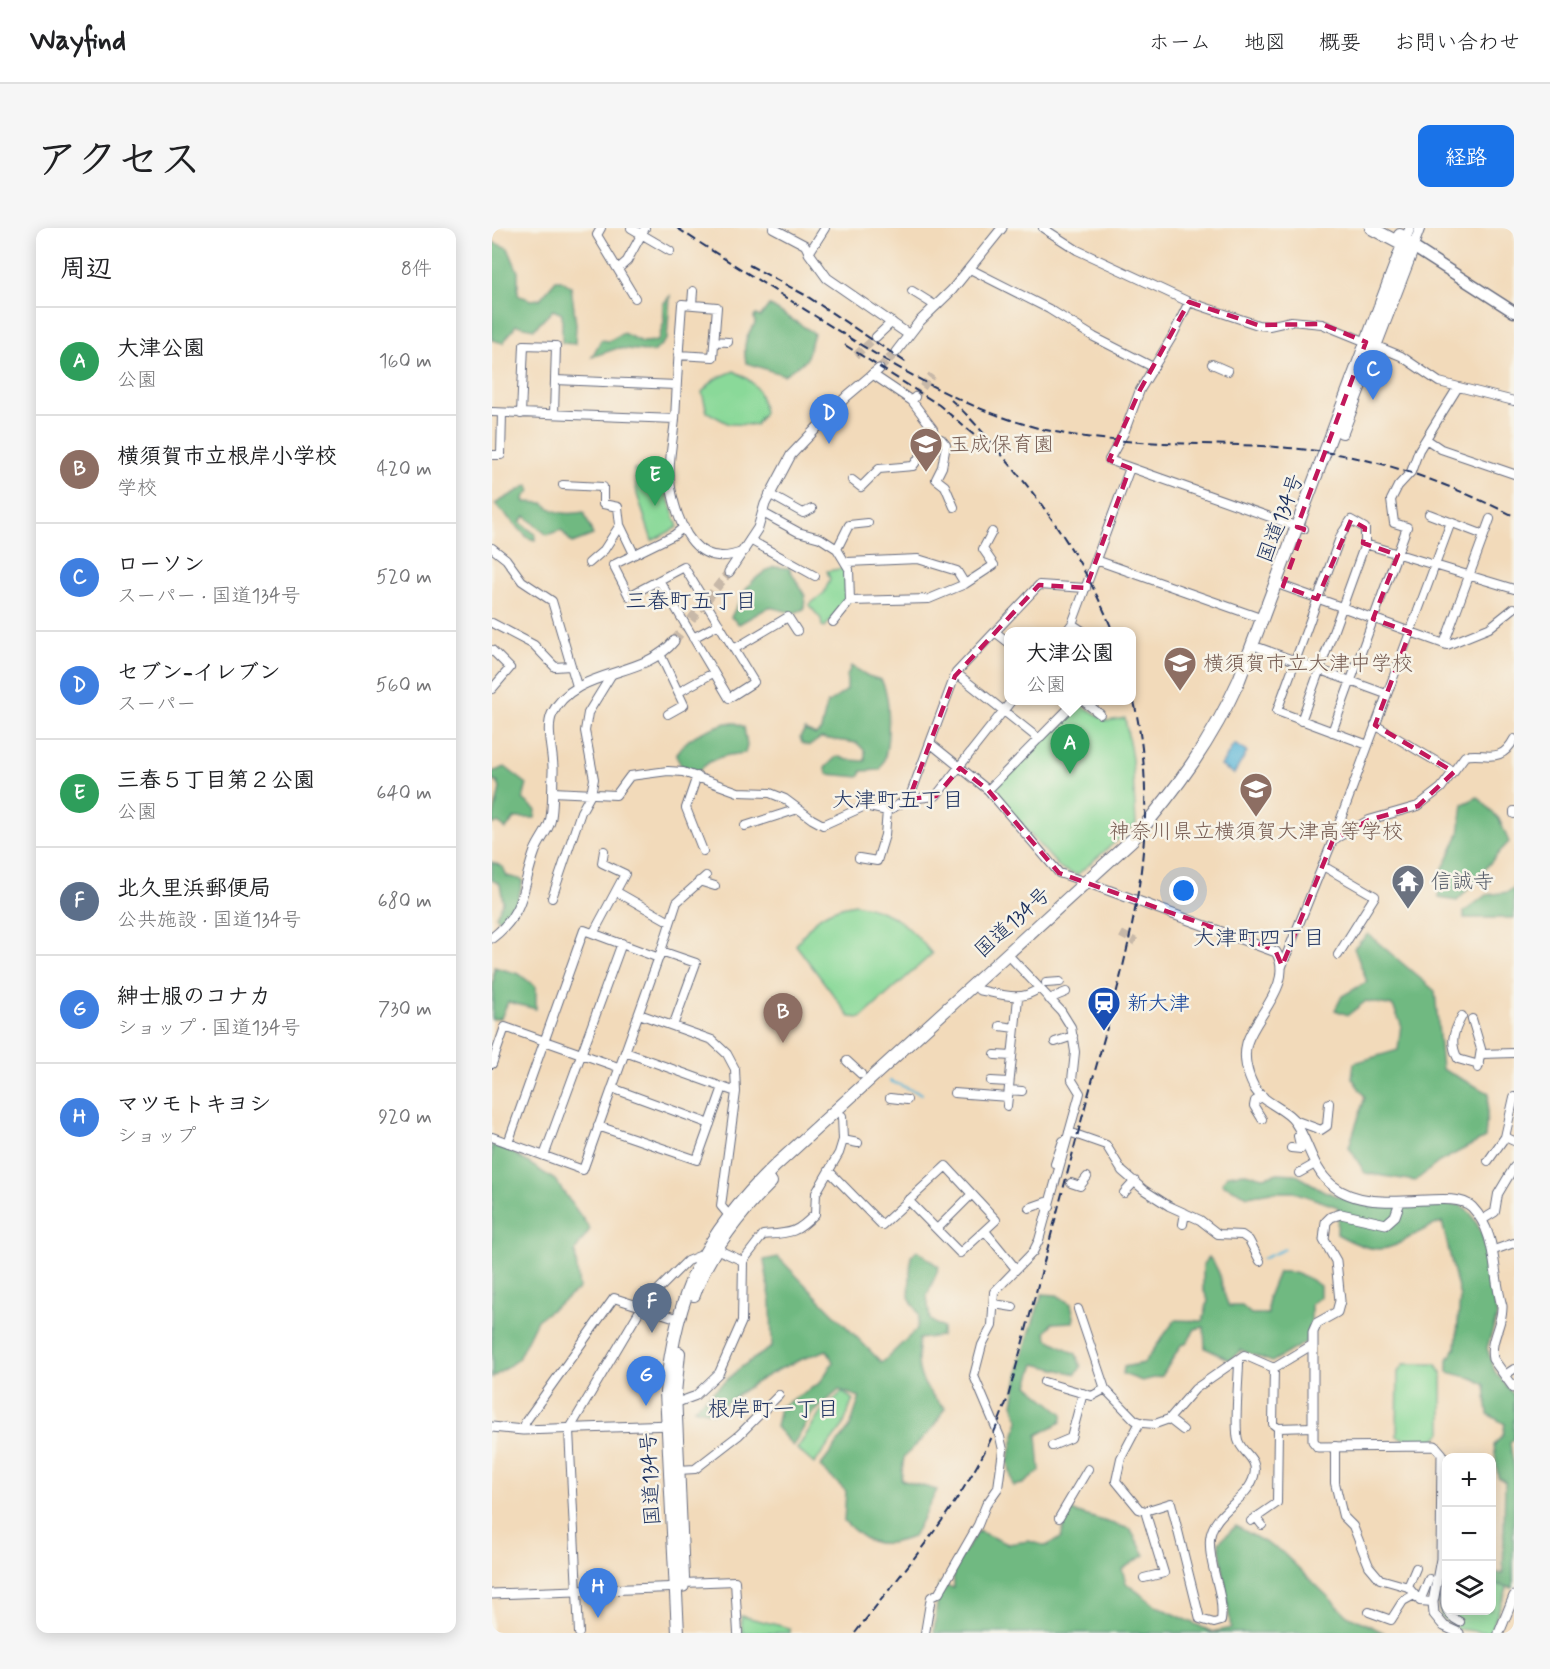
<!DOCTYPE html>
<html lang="ja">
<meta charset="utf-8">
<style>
body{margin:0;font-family:Mynerve,"Klee One",sans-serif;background:#f6f6f6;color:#202124}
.controls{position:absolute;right:18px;bottom:18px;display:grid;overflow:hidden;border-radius:12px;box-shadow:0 3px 15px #0003}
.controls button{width:54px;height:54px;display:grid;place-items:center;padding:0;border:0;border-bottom:2px solid #e0e0e0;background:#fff;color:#202124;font:30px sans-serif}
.you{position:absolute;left:692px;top:663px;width:21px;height:21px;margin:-15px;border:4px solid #fff;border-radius:50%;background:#1a73e8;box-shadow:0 0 0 9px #1a73e833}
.badge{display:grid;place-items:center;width:39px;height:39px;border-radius:50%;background:#1a73e8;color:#fff;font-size:20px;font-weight:700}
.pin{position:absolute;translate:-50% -50px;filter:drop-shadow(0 2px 3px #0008)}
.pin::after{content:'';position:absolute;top:32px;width:21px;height:18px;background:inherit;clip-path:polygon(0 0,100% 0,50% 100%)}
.popup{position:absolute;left:512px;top:399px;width:132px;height:78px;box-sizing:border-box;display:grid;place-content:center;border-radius:12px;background:#fff;filter:drop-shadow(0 2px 4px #0005);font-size:20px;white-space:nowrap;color:#757577}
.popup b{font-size:22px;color:#202124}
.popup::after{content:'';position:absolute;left:50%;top:100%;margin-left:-12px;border:12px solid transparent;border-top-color:#fff}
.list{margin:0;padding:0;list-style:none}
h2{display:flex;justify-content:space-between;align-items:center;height:78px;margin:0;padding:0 24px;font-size:26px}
h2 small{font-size:20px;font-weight:400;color:#757577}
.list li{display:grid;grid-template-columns:39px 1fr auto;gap:18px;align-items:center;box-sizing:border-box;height:108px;padding:0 24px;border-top:2px solid #e0e0e0}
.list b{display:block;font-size:22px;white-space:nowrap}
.list p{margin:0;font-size:20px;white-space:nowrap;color:#757577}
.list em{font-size:20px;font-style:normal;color:#757577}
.icon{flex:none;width:33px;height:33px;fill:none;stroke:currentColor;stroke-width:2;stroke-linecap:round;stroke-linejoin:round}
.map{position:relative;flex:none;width:1022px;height:1405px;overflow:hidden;border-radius:12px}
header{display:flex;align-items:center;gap:36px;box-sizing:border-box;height:84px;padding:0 30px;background:#fff;border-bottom:2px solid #e0e0e0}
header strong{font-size:28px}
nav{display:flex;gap:33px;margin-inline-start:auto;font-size:21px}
.intro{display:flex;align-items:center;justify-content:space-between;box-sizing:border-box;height:144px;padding:0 36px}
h1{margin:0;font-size:42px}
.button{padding:15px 27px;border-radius:12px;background:#1a73e8;color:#fff;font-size:21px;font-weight:700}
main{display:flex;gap:36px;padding:0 36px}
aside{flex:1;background:#fff;border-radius:12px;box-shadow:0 3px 15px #0003}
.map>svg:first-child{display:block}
.green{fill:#8ad999;stroke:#52847c;stroke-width:1.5}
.forest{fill:#6fb981;stroke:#457470;stroke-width:1.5}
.water{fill:#5ab6d8;stroke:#3a729b;stroke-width:1.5}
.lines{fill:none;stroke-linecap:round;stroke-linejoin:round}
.stream{stroke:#5ab6d8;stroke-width:2}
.minor-tunnel{stroke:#c7b8a8;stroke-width:8;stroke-dasharray:8 4;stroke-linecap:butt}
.tertiary-tunnel{stroke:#c7b8a8;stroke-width:9;stroke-dasharray:9 4.5;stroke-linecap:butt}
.minor-casing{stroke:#666b7e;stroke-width:10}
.tertiary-casing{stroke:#666b7e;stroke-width:11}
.secondary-casing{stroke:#666b7e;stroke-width:13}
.trunk-casing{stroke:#666b7e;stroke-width:14}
.minor{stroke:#fff;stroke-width:8}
.tertiary{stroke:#fff;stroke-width:9}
.secondary{stroke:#fff;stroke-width:10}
.trunk{stroke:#fff;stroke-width:12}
.rail{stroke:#1b2f5e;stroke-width:2;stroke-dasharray:9 4.5;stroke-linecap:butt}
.marked{fill:none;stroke:#c2185b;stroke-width:4.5;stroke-dasharray:12 8;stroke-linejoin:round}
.labels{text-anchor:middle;stroke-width:5;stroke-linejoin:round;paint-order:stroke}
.education-label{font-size:21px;fill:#785e54;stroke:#f7f3e8;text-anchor:start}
.street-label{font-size:21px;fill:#1b2f5e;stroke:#f7f3e8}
.worship-label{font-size:21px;fill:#5b616d;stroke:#f7f3e8;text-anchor:start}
.transit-label{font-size:21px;fill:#164399;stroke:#f7f3e8;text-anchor:start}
.neighbourhood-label{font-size:22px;fill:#1b2f5e;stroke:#f7f3e8}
</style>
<header>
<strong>Wayfind</strong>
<nav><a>ホーム</a><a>地図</a><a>概要</a><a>お問い合わせ</a></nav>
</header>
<div class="intro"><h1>アクセス</h1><a class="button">経路</a></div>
<main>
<aside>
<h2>周辺<small>8件</small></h2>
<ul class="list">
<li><span class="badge" style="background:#2e9e5b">A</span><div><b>大津公園</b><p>公園</p></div><em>160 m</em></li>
<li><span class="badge" style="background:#8d6e63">B</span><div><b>横須賀市立根岸小学校</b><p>学校</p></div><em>420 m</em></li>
<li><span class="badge" style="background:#3f7fe0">C</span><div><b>ローソン</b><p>スーパー · 国道134号</p></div><em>520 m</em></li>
<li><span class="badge" style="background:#3f7fe0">D</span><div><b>セブン-イレブン</b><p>スーパー</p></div><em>560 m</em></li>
<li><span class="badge" style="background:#2e9e5b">E</span><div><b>三春５丁目第２公園</b><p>公園</p></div><em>640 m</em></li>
<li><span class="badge" style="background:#5c6f8a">F</span><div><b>北久里浜郵便局</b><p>公共施設 · 国道134号</p></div><em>680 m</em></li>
<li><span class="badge" style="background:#3f7fe0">G</span><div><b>紳士服のコナカ</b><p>ショップ · 国道134号</p></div><em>730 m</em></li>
<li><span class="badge" style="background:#3f7fe0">H</span><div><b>マツモトキヨシ</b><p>ショップ</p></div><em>920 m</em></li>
</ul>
</aside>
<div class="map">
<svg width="1022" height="1405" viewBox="0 0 1022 1405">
<rect width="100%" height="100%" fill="#f7f3e8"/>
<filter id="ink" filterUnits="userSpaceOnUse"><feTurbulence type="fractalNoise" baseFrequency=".0167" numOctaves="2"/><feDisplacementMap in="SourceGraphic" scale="12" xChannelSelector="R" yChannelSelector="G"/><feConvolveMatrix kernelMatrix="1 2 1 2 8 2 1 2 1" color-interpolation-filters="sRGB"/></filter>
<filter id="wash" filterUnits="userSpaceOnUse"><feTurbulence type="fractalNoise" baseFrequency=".008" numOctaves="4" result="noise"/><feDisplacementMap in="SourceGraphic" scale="24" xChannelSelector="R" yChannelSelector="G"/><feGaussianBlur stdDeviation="1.35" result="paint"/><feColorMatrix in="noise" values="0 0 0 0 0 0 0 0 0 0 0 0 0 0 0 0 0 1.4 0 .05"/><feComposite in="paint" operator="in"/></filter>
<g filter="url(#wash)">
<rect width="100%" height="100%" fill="#f2daba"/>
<!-- green -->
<path class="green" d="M242,143C262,153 269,161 272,184L264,197L237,196L215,184L210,164L223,151Z
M142,241L173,242L175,268L186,299L160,313L145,266Z
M353,340L355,373L333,399L330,398L329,391L317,377L332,365L338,351L335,343Z
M586,475L615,493L633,490L640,531L644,596L585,647L569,641L498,561Z
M363,676C401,683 417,697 440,726L369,790L358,789L304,717C323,690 330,682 363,676Z
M912,1136H944L950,1146V1204L942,1212L917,1213L905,1208L906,1144Z
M350,1164L361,1171L351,1198L322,1236L305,1221L328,1185Z
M954,1348V1382H999L1000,1351L1016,1357L998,1405L966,1401L949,1389L946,1371Z
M249,1388L298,1400V1405H250Z"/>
<!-- forest -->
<path class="forest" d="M0,14L16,20L26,44V67L39,72L48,71L64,52H69L79,59L84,96L83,116L70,115V86L61,82L42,101L24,97L11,115L0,112Z
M178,68L175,111L162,124L126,120L100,129L109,112L117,113L131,105L150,114L166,113L172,94L171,76Z
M277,77L322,105L314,132L292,147L254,135C251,119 253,108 263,96L262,89L264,87L268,89Z
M36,257L38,263L32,270L33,274L51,275C64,286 75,287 92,284L101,307L80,315L69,302L55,307L33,288L28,294L43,306V312L36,310L3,276Z
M282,339L297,340L313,368L312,381L302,385L277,379L247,396L239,389C253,363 255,352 282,339Z
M359,438L376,448L389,452C400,469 398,524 388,542L370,543L367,549L336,546L333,540L345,528L356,532L373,533V523L365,515L329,510L317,518L310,515L308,509L313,502L324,507L329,502L335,476L355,462V448Z
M234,495H244L252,499L255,518L253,525C233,527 219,529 205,545L190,539L184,528C193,508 214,502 234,495Z
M13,539L35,556L31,571L44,582L43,590H23L14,601L6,595L0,596L8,560L5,554L0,553V544Z
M986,569L1007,591L1017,614C998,633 984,654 965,673L947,670V649L967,606L971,576Z
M0,634L11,639L15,648L31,652L23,682L9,694L4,688L11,674L8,656L0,652Z
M1022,659V690H972V684L994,667L1016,664Z
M876,706L943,763L950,841L997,865L993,910L947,934L923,953L873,945L857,919L873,869L860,850L862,835L906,822L909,796L901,778L874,773L856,787L843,782L850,768L875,754L862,720Z
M2,739L27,746L44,759V781L16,774L9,790L0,791Z
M0,917L18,923L63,952L98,1001L83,1023L87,1061L45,1092L26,1131L0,1150Z
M753,945L772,949L786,945L803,946L832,963L870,977H968L979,986L990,1005L1005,1088L995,1120L1003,1144L1022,1167V1211L1018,1215L1022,1241L1021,1360L999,1355L1000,1344L1011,1346L1013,1254L1006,1249L1002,1217L1011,1207L1013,1196L996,1186L993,1157L983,1151L956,1144V1131L964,1119L968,1069L950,994C901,1011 902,1038 845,1006L846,979L802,964H779L756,968L730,956L735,947Z
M425,1022L447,1039L435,1068L438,1092L451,1100L449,1108L427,1111C423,1143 428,1158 453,1180L441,1200L412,1229L409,1252L445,1262L421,1309C386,1320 378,1318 352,1293L354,1263L328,1239L358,1199L368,1169L347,1162L319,1187L301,1218L284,1199L288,1179L328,1155L341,1134L335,1122C292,1136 257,1155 222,1185L202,1180L252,1137L280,1119L279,1075L272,1032L286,1029L390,1135L425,1101L427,1087L417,1069L419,1028Z
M717,1029C733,1047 727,1059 737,1078H750L759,1086H776V1069L786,1044C800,1042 817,1049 828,1058V1069L819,1076V1094L814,1114L780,1134L749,1122L738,1132L713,1120L712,1099L703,1101L695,1115L689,1117L670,1148L650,1153L631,1146L632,1139L652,1135L683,1092L711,1093L716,1072L711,1061V1037Z
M550,1066L565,1067L579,1076L582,1089L581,1094L560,1095L554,1105L556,1111L584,1126L589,1139L584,1146L543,1136L536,1157L571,1186L569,1194L545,1207L548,1243L531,1256L521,1258L516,1233L527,1192L521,1176L529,1132Z
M576,1282L638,1301L653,1327L630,1341L634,1355L663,1377L720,1404L739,1400L727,1314L744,1298L790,1324L855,1387L893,1405H442L447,1356L462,1360L461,1341L486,1303L516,1316L537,1313L554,1318L569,1310Z"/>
<!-- water -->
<path class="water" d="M742,516L755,524L742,546L729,538Z"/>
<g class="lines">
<!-- stream -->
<path class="stream" d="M398,853L430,866
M770,1031L793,1021"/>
</g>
</g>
<g filter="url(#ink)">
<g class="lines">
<!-- minor-tunnel -->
<path class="minor-tunnel" d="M364,127L384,109
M423,169L440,147
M629,706L644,714"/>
<!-- tertiary-tunnel -->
<path class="tertiary-tunnel" d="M387,141L404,124
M182,413L237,344"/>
<!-- minor casing -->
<g class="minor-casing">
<path id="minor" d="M109,0L105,7L143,70
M139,0L178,23
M281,0L313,17L317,25L333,0
M551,0L585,22L697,74L766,97L777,98L799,93L830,96L909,128L947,154L1022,173
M126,41L135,33L153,0
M478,41L557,81L602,109L661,139
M420,63L444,78
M697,74L680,109L648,162L632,205L617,232L812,301
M200,76L201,63
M384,109L400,94
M223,113L236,114
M186,127L221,129L225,79L190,76C187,114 185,153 183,191C181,214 175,238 179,260C187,301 205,343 252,323
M720,136L736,143
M380,146L420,173L423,169
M63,152L184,157
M0,184L183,191
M29,186L32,117L64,118L62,186
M442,209L449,211L454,217L450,239L444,251L453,258L462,279
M934,211L949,221L1022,246
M0,227H9L10,185
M360,252L369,259L387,241L421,238L442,209L441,201L420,173
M71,257L111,259V276L126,279L128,297L142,326
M277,266L311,285L320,281
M271,285L306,304L328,310L345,321L357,341L358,373L341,394
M937,286L992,307
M258,312L323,348
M873,316L1022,361
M0,320L14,331L30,353L60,373L85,458
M345,321L357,297L376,295
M604,332L771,391
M355,334L426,331L465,343L473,356
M97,335L112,322L128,297
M167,352L237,470L262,454L192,339L137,368L121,337L182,307L192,299
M791,358L955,417L997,400L1022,380
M358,373L437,371L473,356L502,337L491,321L500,304
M0,395L42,417L63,439L78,438
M580,396L592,404
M503,404L516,414
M574,404L580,396L638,240
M201,410L227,396
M952,416L998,291
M768,420L894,466
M242,421L296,389L305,403
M0,422L18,440L0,461
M168,426L192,477L176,486
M464,445L547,511
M187,464L221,445
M590,472L608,486
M809,493L873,316V300L859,292L849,307L785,483L876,517
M883,497L962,544
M840,504L915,299L902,295L899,272L906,258L919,244L927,222L966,159
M438,515L496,562L567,645L594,654
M205,548L194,580L211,623
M496,562L585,472
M60,564L124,567L138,548L176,543L191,544L246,564L278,565L293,571L320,591L331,597L373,578L395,583L417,571L444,568L520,472
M417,571L464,445L547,357L594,360
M1022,583V586
M253,598L306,581
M841,612L877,592L926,578L949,560L973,528C992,523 1008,538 1022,511
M367,630L385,633L393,607L395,583
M831,638L883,668L846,727
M207,653L223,658
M125,664L178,694
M60,670L89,584L99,566L102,551L93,503L96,485L120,446
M102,704L133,646L110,635L112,623
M169,723L185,674L214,648
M790,738L841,612L959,294
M554,755L568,754
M487,762C508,766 529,775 547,760
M557,771L574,764
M147,786L220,812L235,826L243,841L244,864L229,978L239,990
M970,788C962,803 957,814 966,831L987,837
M980,791L989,821L986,840
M508,798L523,800
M563,814L581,808
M133,824L244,864
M989,826L1022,825
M503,827L520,828
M355,833L369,846
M0,836L13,799L126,839
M499,853L517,854
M120,860L218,896
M517,862L530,863
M462,865L516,869L526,770
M398,870L415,872
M515,878L516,869
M770,891L762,878L763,873L771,868
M802,892L829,902L835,898L837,875
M106,898L205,932L231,859
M577,904L614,917L630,943L652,962L677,978L708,992L726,1006L750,1007L757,1012L768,1033
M0,909L91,942L169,723L204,735L181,798
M1013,909L1022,913
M351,912L366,915
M16,915L92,702L167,730
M799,920L809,921L806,908L809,906
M52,928L130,715
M996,933L1013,909L1022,869
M563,936L571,913
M337,943L390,997L454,938L504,992L468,1025L416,972
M807,945L823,936
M579,955L588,958L595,949
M632,965L643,953
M537,980L554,974V978L558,979
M990,992L1003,984L1006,966L1022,939
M691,996L693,985
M445,1001L480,966
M493,1003L524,1041
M224,1021L251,1033
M1002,1022L1022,1015
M502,1076L521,1079
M586,1081L613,1161L643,1192L651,1195L663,1196L677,1191L703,1161L752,1127L782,1140
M820,1117L782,1140L781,1196L786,1200L821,1199
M1013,1147L1022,1141
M552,1154L600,1168L613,1161
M184,1175L203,1168L227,1145L250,1093L251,1033L271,1007C298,1005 304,1006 323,986L324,965L347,925L351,912L350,888
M677,1191L691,1202
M648,1194L629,1230L624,1253L647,1281L653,1283L679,1275L708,1391L722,1395L729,1393C733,1365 716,1339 718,1311C721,1282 755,1274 762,1248C767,1230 750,1226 746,1212C742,1198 747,1150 747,1133
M31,1202L34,1193L122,1070L187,1091
M560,1218L579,1210L591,1165
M843,1218V1255L851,1288L861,1298L877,1338L888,1351L916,1359L928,1373L941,1374
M186,1242L203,1241L247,1207L287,1167
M764,1289L770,1297
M567,1290L596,1241
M759,1293L785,1275L786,1200
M652,1350L672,1345L653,1283
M954,1353C952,1373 949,1384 968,1394
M191,1355L243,1353L246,1405
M916,1359L924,1340
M928,1373L937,1351
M877,1384L899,1392L911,1373L922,1367
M87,1405L77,1202L151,1077L195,1033L212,1026
M433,1405L439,1369L447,1365L486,1297L494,1277L506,1260L511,1222L508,1209L482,1148L490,1117L500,1098L502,1064L541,1024L547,1012L588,865L580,852L583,824L579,799L569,783L520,731"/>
</g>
<!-- tertiary casing -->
<g class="tertiary-casing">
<path id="tertiary" d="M912,15L918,0
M921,19L928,0
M317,25L335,50L416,106
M404,124L427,94L460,62L510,0
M237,344L266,300L273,276L299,227L355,168L387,141
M594,654L784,724C803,755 763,788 755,815C751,829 755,846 762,859C770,875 794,880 803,894C817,914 820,941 840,957C881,991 959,958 980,979C1006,1006 1000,1045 1010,1078C1011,1096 997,1112 1001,1131L1022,1160
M0,710C34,684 30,658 43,623C47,613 55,604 58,594C62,580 60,559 61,544C62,527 53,502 60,486C83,439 152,451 182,413
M908,974L903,988L894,996L849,986L839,989L834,994L832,1012L844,1033L848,1073L845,1084L825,1095L821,1104V1213L826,1219L943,1218L950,1226L949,1331L941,1374L942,1386L952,1398L967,1405
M0,1199L31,1202L180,1197
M0,1366L192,1359
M1007,1405L1022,1368"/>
</g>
<!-- secondary casing -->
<g class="secondary-casing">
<path id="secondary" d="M913,17L921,19L1022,84"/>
</g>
<!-- trunk casing -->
<g class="trunk-casing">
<path id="trunk" d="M850,204L921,19L908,7
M202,1067C217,1023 247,986 279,954
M187,1125L183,1165L191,1350
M186,1405L174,1164C184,1063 212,1007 284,937L641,611C685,561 720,512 747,452L911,17L879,0"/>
</g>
<!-- minor -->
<use href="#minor" class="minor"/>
<!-- tertiary -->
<use href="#tertiary" class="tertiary"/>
<!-- secondary -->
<use href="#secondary" class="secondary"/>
<!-- trunk -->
<use href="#trunk" class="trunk"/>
<!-- rail -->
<path class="rail" d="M185,0C231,30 277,59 323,88C395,134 470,182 554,202C643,222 735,211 825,223C895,232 959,257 1022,288
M257,37L313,67L415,135
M353,117L447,177L490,214
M459,172C480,190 497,212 515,233C559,285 595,339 621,404
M363,1405C421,1330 485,1260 516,1169C542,1073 567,976 593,879C631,739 676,612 640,465"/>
</g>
</g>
<!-- marked area -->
<path class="marked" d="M697,74L766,97L830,96L874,114L805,299L812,301L791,358L825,371L859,292L873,300L871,315L906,327L881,391L918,404L883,497L962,544L926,578L877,592L841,612L790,738L784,724L773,718L567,645L496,562L468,540L444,568L417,571L463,448L547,357L594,360L638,240L617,232L648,162Z"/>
<!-- icons -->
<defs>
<g id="school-pin" transform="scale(1.725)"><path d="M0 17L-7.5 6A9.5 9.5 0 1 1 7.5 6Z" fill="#8d6e63" stroke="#f7f3e8"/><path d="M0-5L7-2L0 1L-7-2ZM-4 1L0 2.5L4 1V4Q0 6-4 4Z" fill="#fff"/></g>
<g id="temple-pin" transform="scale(1.725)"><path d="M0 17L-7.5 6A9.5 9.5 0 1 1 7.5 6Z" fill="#6b7280" stroke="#f7f3e8"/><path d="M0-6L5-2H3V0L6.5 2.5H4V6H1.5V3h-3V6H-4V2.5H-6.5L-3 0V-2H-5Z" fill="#fff"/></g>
<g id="station-pin" transform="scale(1.725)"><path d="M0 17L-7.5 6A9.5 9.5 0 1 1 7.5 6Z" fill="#1a4fb4" stroke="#f7f3e8"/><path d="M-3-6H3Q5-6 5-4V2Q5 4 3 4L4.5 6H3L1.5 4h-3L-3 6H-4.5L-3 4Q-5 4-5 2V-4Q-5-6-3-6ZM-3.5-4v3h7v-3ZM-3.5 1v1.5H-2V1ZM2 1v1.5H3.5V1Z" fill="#fff"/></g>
</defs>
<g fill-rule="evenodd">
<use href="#school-pin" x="434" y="216"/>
<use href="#school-pin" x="688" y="435"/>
<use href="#school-pin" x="764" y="561"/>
<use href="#temple-pin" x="916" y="653"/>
<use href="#station-pin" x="612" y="775"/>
</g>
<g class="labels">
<!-- education labels -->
<g class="education-label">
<text x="457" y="223">玉成保育園</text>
<text x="711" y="442">横須賀市立大津中学校</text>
<text x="764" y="610" text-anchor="middle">神奈川県立横須賀大津高等学校</text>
</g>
<!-- street labels -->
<g class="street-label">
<text transform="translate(788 290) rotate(-69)" y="7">国道134号</text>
<text transform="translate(520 694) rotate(-42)" y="7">国道134号</text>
<text transform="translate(158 1251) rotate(-93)" y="7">国道134号</text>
</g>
<!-- worship labels -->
<g class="worship-label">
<text x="939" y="660">信誠寺</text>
</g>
<!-- transit labels -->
<g class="transit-label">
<text x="635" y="782">新大津</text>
</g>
<!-- neighbourhood labels -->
<g class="neighbourhood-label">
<text x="199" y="380">三春町五丁目</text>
<text x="406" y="579">大津町五丁目</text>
<text x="767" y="717">大津町四丁目</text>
<text x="281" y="1188">根岸町一丁目</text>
</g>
</g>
</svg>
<div class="controls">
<button>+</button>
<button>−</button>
<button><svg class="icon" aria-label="layers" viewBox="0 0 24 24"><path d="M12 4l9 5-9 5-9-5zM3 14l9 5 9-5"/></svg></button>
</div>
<div class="you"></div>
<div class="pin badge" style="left:578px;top:546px;background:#2e9e5b">A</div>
<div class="popup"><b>大津公園</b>公園</div>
<div class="pin badge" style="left:291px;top:815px;background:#8d6e63">B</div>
<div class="pin badge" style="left:881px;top:172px;background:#3f7fe0">C</div>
<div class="pin badge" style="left:337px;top:216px;background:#3f7fe0">D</div>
<div class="pin badge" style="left:163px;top:278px;background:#2e9e5b">E</div>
<div class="pin badge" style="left:160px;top:1105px;background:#5c6f8a">F</div>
<div class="pin badge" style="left:154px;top:1178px;background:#3f7fe0">G</div>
<div class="pin badge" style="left:106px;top:1390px;background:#3f7fe0">H</div>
</div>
</main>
